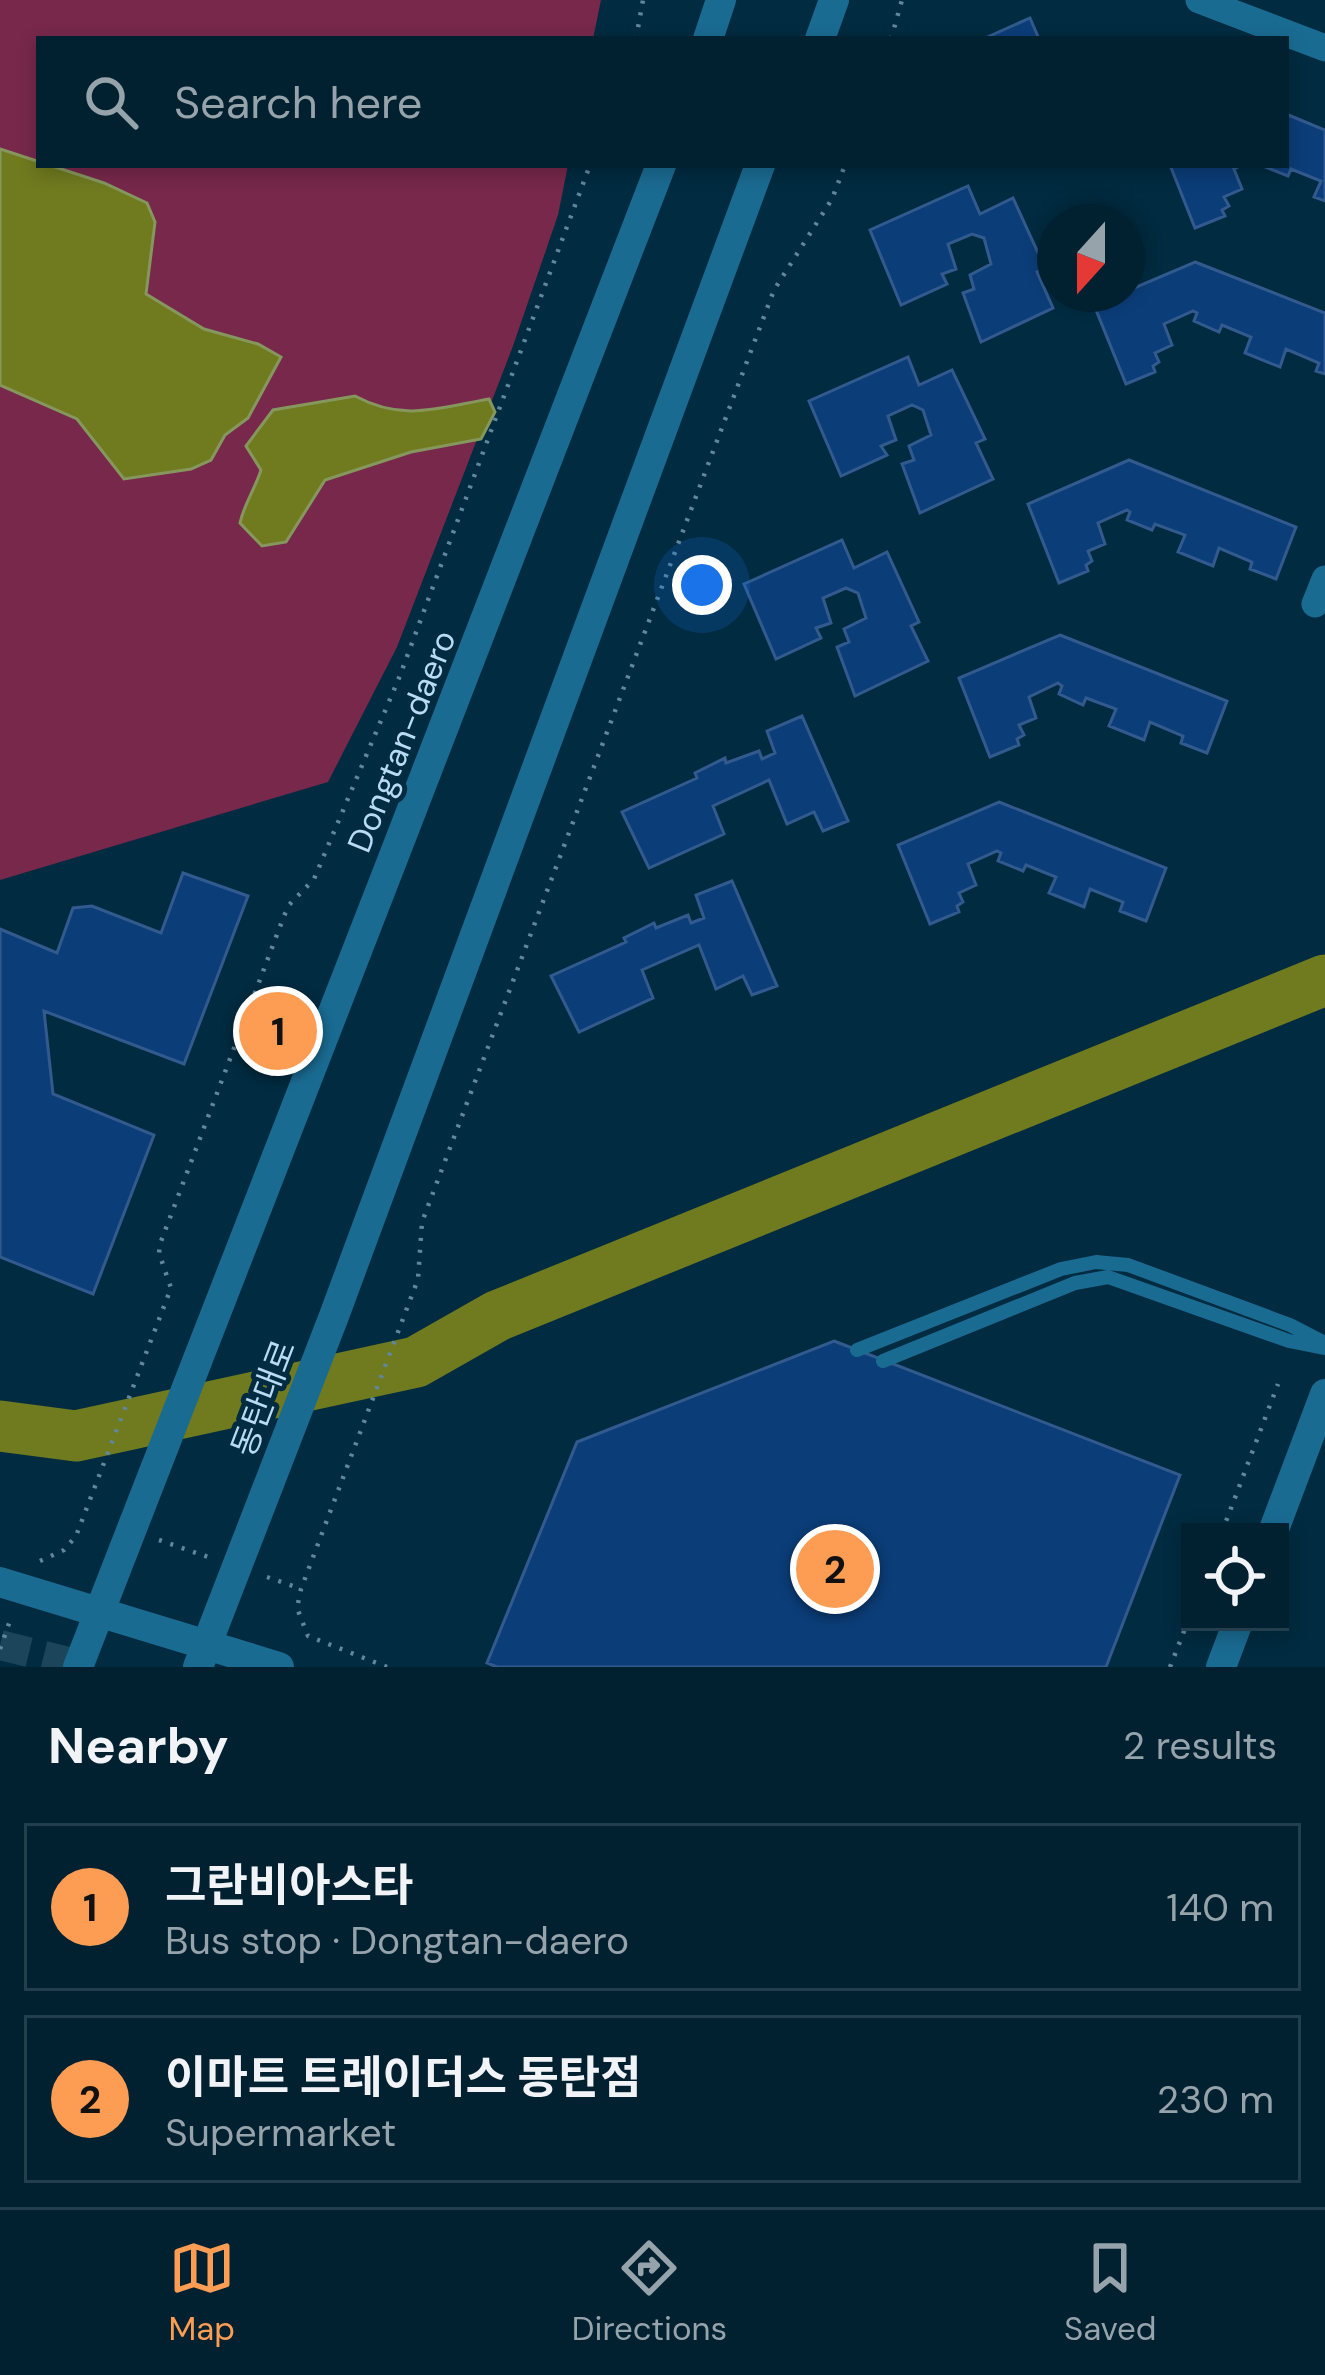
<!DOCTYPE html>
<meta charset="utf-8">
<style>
body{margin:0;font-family:"DM Sans","Noto Sans KR",sans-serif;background:#0f2d3c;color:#f1f3f6}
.controls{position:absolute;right:36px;bottom:36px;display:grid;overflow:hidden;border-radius:0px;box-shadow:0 6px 18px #0003}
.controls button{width:108px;height:108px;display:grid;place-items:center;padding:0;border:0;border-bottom:3px solid #233e4c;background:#012030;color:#f1f3f6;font:60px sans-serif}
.compass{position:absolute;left:1037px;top:204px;width:108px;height:108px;border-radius:50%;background:#012030;box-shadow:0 6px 18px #0003;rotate:201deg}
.you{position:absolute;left:702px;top:585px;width:42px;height:42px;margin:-30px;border:9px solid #fff;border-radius:50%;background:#1a73e8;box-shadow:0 0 0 18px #1a73e833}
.badge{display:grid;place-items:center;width:78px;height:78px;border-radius:50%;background:#fd9d54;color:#111;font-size:39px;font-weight:700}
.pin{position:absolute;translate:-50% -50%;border:6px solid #fff;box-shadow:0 3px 12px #0006}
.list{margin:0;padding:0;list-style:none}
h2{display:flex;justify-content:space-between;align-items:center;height:156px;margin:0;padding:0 48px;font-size:51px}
h2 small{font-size:39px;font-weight:400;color:#96a3ab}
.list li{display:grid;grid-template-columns:78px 1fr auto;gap:36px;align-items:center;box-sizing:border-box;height:168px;margin:0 24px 24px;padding:0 24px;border:3px solid #233e4c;border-radius:0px}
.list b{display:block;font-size:45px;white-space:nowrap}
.list p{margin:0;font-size:39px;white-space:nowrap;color:#96a3ab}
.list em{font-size:39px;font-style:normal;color:#96a3ab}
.icon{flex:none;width:66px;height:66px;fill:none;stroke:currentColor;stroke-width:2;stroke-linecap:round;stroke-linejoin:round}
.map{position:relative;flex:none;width:1325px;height:1667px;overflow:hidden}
.search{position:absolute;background:#012030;box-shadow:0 6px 18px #0003;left:36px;right:36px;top:36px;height:132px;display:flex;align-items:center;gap:30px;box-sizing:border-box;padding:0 42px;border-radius:0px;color:#96a3ab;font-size:45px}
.sheet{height:540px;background:#012030}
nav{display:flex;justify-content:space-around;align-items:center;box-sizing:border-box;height:168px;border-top:3px solid #233e4c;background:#012030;font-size:33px;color:#96a3ab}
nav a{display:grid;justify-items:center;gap:6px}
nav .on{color:#fd9d54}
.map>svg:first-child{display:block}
.green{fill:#77284b}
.water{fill:#707a1f;stroke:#86975e;stroke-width:3}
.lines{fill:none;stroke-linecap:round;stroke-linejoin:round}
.river{stroke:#707a1f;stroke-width:51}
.building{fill:#0b3d78;stroke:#325a8e;stroke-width:3}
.secondary-tunnel{stroke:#1c455b;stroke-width:30;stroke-dasharray:30 15;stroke-linecap:butt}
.path{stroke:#60879c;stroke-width:4.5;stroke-dasharray:3 9;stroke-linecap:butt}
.lane{stroke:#1a6b92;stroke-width:14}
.street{stroke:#1a6b92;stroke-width:27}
.secondary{stroke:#1a6b92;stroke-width:30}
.labels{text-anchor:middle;stroke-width:10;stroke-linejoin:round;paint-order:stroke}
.street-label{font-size:33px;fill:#b8dbf1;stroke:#012b40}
</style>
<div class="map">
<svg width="1325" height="1667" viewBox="0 0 1325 1667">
<rect width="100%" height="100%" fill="#012b40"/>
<!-- green -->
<path class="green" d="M0,0H601L593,39H39V165H568L558,215L513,346L397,647L328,782L0,880Z"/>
<!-- water -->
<path class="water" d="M0,149L104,183L147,203L155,222L146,294L204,329L258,344L281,357L248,418L225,435L211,460L191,469L124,479L77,419L0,385Z
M355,396C403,422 438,408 489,399L495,412L481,439L411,452L325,480L286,542L262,546L240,523C244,504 255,489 261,470L246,446L273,410Z"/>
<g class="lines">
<!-- river -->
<path class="river" d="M0,1426L76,1436L416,1362L497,1316L1325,980"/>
</g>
<!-- building -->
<path class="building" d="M1030,18L1039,39H983Z
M1286,114L1325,130V201L1314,197L1321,181L1291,169L1288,176L1263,166L1286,165Z
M1170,165H1242L1234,169L1242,189L1224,197L1229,206L1222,210L1225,216L1195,228Z
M968,186L980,214L1013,198L1045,268L1037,272L1053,308L981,342L963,293L974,289L970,275L991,264L984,238L972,234L948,244L956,269L942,274L947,284L901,305L870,230Z
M1195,262L1325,313V374L1316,371L1319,363L1286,349L1280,367L1245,353L1251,337L1222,325L1219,332L1194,321L1197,313L1193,311L1164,324L1172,345L1155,353L1159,362L1153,366L1155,372L1126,384L1094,305Z
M908,357L919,385L952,370L985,439L976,443L993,479L920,513L902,464L914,460L909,446L931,435L923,410L912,405L888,416L896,440L881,446L887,455L841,476L809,401Z
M1129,460L1296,527L1276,579L1250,569L1252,562L1219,548L1213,566L1178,552L1185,535L1155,524L1152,530L1127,520L1130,512L1127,510L1098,523L1105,544L1088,551L1092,561L1086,565L1088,571L1059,583L1028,504Z
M842,540L854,568L887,552L919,622L911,626L928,661L855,696L837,647L849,642L844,629L866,618L858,593L846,588L823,598L831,623L816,628L821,638L776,659L744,584Z
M1060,635L1227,701L1207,753L1181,743L1183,736L1150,722L1144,740L1109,726L1116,709L1086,698L1083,705L1059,694L1062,686L1058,683L1029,697L1036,718L1019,725L1024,735L1017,739L1019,745L990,757L959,678Z
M802,716L848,821L823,831L814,812L787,824L769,780L713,806L724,834L649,868L622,812L697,778L695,773L725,758L726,763L759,751L762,759L775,753L767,731Z
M999,802L1166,868L1146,921L1120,911L1123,902L1090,889L1084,907L1049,893L1056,877L1026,865L1023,871L998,861L1001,853L997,851L968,864L976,885L959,893L963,902L957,906L959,912L930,924L898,845Z
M183,873L248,896L184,1064L44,1011L53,1094L154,1135L93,1294L0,1257V929L57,953L73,908L92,906L161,933Z
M732,881L777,986L752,995L743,976L716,989L699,945L642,970L653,998L579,1032L551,976L626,942L624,938L654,923L656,928L688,915L691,923L704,918L696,895Z
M834,1341L1180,1475L1106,1667H497L487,1663L577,1442Z"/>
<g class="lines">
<!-- secondary-tunnel -->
<path class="secondary-tunnel" d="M0,1645L89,1667"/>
<!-- path -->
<path class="path" d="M636,39L643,0
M891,39L902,0
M1222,1532L1278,1384
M159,1540L211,1558
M40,1561L64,1550L76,1536L171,1288L159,1253L160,1244L284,916L289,905L314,879L399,678L590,165
M267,1577L301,1589
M0,1649L12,1615
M387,1667L308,1636L297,1608L301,1589L418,1279L422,1222L774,290L832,199L845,165
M1170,1667L1190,1616"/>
<!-- lane -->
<path class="lane" d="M857,1350L1061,1269L1096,1262L1128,1265L1290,1325L1325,1343
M883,1361L1075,1283L1108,1277L1289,1341L1324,1348"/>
<!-- street -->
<path class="street" d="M1199,0L1325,48
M1315,604L1325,579"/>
<!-- secondary -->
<path class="secondary" d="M708,39L721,0
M820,39L834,0
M1273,1532L1325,1394
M0,1582L279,1667
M78,1667C270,1166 471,667 661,165
M198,1667L334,1316L760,165
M1221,1667L1238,1622"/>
</g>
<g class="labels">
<!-- street labels -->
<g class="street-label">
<text transform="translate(401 741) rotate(-68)" y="12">Dongtan-daero</text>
<text transform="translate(263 1398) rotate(-69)" y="12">동탄대로</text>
</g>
</g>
</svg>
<div class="controls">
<button><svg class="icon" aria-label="locate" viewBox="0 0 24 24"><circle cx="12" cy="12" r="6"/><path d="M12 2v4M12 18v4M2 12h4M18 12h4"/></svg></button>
</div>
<svg class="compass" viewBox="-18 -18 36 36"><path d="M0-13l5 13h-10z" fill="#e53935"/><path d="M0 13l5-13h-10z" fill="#96a3ab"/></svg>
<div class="you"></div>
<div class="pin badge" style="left:278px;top:1031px">1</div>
<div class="pin badge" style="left:835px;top:1569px">2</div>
<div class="search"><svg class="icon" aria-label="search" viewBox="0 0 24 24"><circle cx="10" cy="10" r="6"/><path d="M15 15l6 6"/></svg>Search here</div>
</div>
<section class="sheet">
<h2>Nearby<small>2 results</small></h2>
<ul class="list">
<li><span class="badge">1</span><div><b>그란비아스타</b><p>Bus stop · Dongtan-daero</p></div><em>140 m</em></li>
<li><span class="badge">2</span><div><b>이마트 트레이더스 동탄점</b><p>Supermarket</p></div><em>230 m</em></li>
</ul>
</section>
<nav>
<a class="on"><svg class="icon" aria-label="map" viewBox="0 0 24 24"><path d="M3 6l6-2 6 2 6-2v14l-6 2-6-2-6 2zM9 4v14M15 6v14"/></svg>Map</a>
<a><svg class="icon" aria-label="directions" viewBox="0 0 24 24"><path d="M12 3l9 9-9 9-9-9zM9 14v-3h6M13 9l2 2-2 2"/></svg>Directions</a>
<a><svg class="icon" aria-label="saved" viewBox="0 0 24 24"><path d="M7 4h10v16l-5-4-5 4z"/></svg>Saved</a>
</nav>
